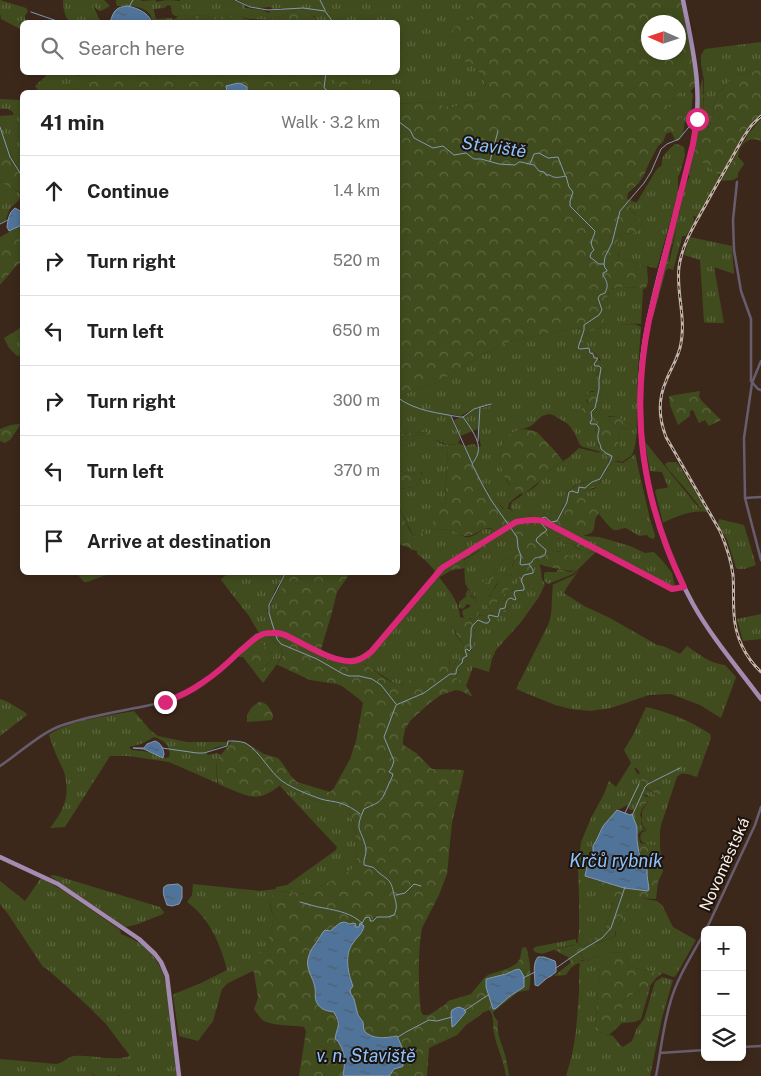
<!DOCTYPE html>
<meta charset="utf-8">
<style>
body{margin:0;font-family:"Public Sans",sans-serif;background:#f2f2f2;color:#222}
.controls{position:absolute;right:15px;bottom:15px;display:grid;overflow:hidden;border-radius:8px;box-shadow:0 2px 8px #0003}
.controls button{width:45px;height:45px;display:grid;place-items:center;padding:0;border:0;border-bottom:1px solid #e0e0e0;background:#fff;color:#222;font:25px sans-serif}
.compass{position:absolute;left:641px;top:15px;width:45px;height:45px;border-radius:50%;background:#fff;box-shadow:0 2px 8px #0003;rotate:273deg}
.stop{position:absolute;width:15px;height:15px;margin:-11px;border:4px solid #db2777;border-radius:50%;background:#fff}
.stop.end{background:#db2777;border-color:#fff;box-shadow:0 1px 5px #0008}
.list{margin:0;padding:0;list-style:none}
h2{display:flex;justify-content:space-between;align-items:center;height:65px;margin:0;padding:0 20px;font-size:21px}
h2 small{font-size:16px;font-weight:400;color:#767676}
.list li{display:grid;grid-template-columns:32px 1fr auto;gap:15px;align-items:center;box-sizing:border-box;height:70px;padding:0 20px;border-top:1px solid #e0e0e0}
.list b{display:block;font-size:19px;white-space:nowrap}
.list em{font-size:16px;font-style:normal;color:#767676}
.icon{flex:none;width:28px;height:28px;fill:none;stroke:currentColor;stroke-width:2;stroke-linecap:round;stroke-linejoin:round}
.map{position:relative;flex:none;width:761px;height:1076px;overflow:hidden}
.search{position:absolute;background:#fff;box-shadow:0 2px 8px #0003;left:20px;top:20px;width:380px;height:55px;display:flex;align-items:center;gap:12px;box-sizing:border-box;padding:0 18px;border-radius:8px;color:#767676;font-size:19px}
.panel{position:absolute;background:#fff;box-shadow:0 2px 8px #0003;left:20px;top:90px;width:380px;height:485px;border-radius:8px}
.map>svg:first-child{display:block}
.grass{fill:url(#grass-tufts);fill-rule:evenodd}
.forest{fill:url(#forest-crowns);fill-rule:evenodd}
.water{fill:url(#water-ripples);stroke:#8499b0}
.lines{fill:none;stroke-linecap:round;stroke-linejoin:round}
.stream{stroke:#8499b0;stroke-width:1}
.minor{stroke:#685d6f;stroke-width:2.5}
.major{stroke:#a38bb1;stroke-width:4.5}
.rail-casing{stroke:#c2b2a8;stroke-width:3}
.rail{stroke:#1c130d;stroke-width:1;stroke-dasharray:4;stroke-linecap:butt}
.route{stroke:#db2777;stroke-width:6}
.labels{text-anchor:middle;stroke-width:4;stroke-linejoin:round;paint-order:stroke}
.street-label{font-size:16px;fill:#fdefe7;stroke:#1c130d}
.water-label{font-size:18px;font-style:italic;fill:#8bc3fe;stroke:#1c130d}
</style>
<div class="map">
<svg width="761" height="1076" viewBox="0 0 761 1076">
<defs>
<pattern id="grass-tufts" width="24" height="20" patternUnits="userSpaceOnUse" patternTransform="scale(1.25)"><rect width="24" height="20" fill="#414c1e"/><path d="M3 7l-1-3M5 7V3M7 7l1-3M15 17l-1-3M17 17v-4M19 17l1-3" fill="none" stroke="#5d663f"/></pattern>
<pattern id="forest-crowns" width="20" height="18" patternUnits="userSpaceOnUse" patternTransform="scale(1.25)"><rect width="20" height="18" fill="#414c1e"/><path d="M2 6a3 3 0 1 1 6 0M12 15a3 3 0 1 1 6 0" fill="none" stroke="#5d663f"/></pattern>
<pattern id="water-ripples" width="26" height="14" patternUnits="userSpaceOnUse" patternTransform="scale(1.25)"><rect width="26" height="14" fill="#507499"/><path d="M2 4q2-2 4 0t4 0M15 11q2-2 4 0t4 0" fill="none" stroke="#4e5e6f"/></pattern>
</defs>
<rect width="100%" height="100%" fill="#3c281b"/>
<!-- grass -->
<path class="grass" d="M0,0L26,8L28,11L25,16V22H22V30L1,19L0,13Z
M63,0H104L110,6L103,10L99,11L92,5C97,12 97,15 101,22C92,23 70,26 66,17C64,12 63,5 63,0Z
M116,0H141L142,1L155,0L157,2C162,0 173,0 179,1L181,0H233L245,5V8L263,10L268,13L271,11L282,10V8L273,9L270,7L257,8L252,7L238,0H475C475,20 471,20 454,27L453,28L454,40L459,45L464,47L465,51L464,59C469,63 476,67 479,72C483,78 491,93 485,99C480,102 471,101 465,103L461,99V105L451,108L430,102L398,104V92H347C346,86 348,79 347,73L398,72V22H318L315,17L303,9H299L290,11L286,15L269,19H251L238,17H212L202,15L195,16L183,22H153C149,4 131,6 117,6L116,3ZM168,5L171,6L172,14L175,16H178L174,20L171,18L156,19L154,11V9L164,8Z
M761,42V68L749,73L736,75L717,94L715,100L710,126L707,128L706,126L704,120V80L701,65V55L705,49Z
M49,73H74L75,74L78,76L85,73H103L73,92H39L35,86Z
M321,73H335L334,78L336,92H324V89L320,80Z
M686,91H690L693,94L690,121L688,123H687L666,104Z
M0,99L22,100V173L20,171L7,148L6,152L0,154V116L14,115C12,109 6,108 0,109Z
M675,144H677L684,147L685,155L680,173L678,177V193L657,268L644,266L622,259L619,257L617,247L618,236L621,234C629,233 637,234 642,226L635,213L630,210V207L637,202L657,169L662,165C660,156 669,150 675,144Z
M695,158H698L718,174L719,177L697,217L693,216C696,223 689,230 686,236H682V238L673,270L668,268V267C675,241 678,214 685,187C686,183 688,180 690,176C692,170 692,164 695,158Z
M0,180C5,186 11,187 17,191C27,196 14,204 10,209C8,212 7,216 6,220L0,223Z
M690,237L732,246L734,274L714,267L724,323H706L704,322L700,260L684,255Z
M618,287L642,288L643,289L641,324L622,323L604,325L603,324L609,290L611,289Z
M618,324L637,325L641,327C639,353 637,379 637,405C636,422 639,438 632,455L622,462L616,459L619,456L618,429L632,428L633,427L618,417L606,416L599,421H592L601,411L602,406L600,402V399L602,381L601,378L603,372L600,359L590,348H581L580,346C581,343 583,338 586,335C591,329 610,325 618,324Z
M22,327V355L17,356L9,348L4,338Z
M573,328L584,329L583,335L577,347L579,350C584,350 593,353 594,359C594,361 593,364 593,366L599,367L600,369L596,376L598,383L596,391H591L586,396V401L589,404L586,405L583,413L587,421L595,427L597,443L601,450V452L583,447L580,445L574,432L568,424L553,415L549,414L542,416L531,426L511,433L503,442L501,447L500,462L506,480L509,484L521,493L509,503L508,508L504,509C494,498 483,487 476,473C473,464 476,457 467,452L465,446L474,444L478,448L481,446L478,431L477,429L475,430L460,436L454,420L467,415L473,410L490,406L491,405L476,408L460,416L450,414L460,439L458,443C449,447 443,442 435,440L447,446L448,448L445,498V502L430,527C437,531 445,528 453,531C457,532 461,536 465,537C478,539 481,523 495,531L493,535L444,563L436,572L425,560L417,554V551L410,549V547C419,544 423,539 425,531L417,536L413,535L398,506V489L415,487L422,476V472L412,474L398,471V447L399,446L410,444L414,436L425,434L430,437L427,432L398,434V397L409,392L437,383L480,356L509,342Z
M645,442L699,508L703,511L688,492L668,469L665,464L668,462H676L679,465L708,513C698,508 673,517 663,523L655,491C658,487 664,490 668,487L662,472L650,471Z
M579,448L604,454L609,457L608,465L603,469L600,478L592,482L587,481C583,483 580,483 576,485C572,488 567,492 564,495L565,501L562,509L559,514L550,512L541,514H534L517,519L510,507L512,502L535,487L550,469L568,458Z
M635,454L650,519L655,535V537L653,539L650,538L647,535L639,536L626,528C623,528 617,531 614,530C607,527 589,500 584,492L585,490L594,489L600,484C601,476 604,473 610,469L613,461L623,463Z
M719,519L744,525L756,565C750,567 742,571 736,568L728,542L718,524Z
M510,533C517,536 519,546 517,553L507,557L503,560L493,575L478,586L494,577L504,561L511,558L514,559L512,567L517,568L519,571L518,582L501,604L499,615L496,616L491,612L482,616L478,613V608C474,613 472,621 464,618L462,612L463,610L470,607V605L467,604L464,608L461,609L459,607V602L468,595L475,599L478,607C480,598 470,593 466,585C464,581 465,565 464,560L481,550L484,552V556H485L488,551L507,534ZM503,574L514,576C511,585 505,594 499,601C494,606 497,600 494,607L489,597C494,590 497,581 503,574Z
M583,536L599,537L630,546L645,553L653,552L655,553L661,559L672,573L675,587L671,586L581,539Z
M555,538L561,539L565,544L572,543C577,550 586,553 595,553L573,574L548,584L544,581V574L545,572H556C560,566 564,572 570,572C572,572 575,571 576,570L578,566L577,558L565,554L560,551L554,552L551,549L550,544L552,540Z
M538,559L541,570L542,580L545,584L539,597L521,622L496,650L492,659L489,672L473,667L466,685L459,681L452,676L453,674L456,677C457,672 463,663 467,661V652L472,650C473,643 473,629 478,625C482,622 489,620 493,616L498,618L500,612H506L509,604V600L510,599L515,600H516L515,592L516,591L520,593L527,591L529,586L527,582L534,571L531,566L536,563V560Z
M579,570L567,587L564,593L584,606L610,618L657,645L663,646L680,654L687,646C698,654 712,664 725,665L736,677L721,718L700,705L671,694L649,695L611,708L590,711L571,709L555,705L516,689L549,623C553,611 551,599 553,586L552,585L574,575Z
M107,572L108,575L103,576L87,582H84L78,575L79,573Z
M229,573H285L275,590L267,611L272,627L271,629L259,633L249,616L221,580V579Z
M286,573H294L277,598V615L273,618C269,615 269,611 270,606Z
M439,577C447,588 460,602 460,617C460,622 457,628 454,632L464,646V649L452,670L449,668L450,661L446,647L441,657L405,684L401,685L394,683L363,663L364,660L381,645Z
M761,614V639L743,641L737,619Z
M268,635L280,647L283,653L277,664L263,683L256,674L264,668L273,658L272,654L258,639Z
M0,699L8,702L26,713L27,715L0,736Z
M646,707C668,712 691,721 710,734L711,738L697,777C690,775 682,770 677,777L661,825L660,832V846C651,846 635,844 642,832L647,831L642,824V811L650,798L649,796L642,794V792L645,788L656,795L660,788L652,785V782L654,780L649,782L636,768H634L644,785L634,810H630L627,805L620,809H618L603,826L594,844L593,858L592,862L588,865L585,875L589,877L590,881L610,891L613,907L609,915L606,927L599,935L590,940L585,945H581L578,942V939L579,931V894L578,869L581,842L591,818L604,794L609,781L616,787L631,763L624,750L633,735Z
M134,711L150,730L158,736L187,742H230L228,745L217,747L206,752L208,755L217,753L221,755L216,761L217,783L169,762L128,756H110L65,827L50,828C63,811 70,798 65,776C65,772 62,768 61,765C56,755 52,745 49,735C68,720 110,716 134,711ZM154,737C164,740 172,747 169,757L165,758L150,752L132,750L129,747L141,744Z
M284,782C292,786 296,793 303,797C314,803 319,796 328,809H347C357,823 358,851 356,867L307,894L277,891L274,892C271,903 267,907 275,916L269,935L268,951H263L253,971L228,983L222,989L213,1021L198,1041L179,1036L173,996L174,994L201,983L227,970C221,945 209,917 187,902L192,895L193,884L260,891L276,889V887L287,885L336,850L337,847L280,786Z
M54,875L160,907L164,912L163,914L138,924L126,927L50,876Z
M41,878L64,891L116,927L120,930L121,934C136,939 152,951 159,965C167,979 168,998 170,1014C172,1035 174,1055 177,1076H122L118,1075L117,1076H95L90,1070L94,1076H0V1059L56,1064C63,1063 68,1057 74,1056C92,1054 112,1062 130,1056L106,1024L90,1008L65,985L47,969L43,967L8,914L0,904V881L25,901Z
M634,897L657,901L662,905L673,927L696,940L675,977L670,976L663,973L650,971L630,967L628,965L627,954L624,952L609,953L587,959L581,957L582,952L588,947L614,937L616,935V929L623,920L631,899Z
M576,939V944C569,946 563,947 556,949C547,952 541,957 533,950L535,947Z
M600,957L602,958L599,972L595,1031L613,1036L620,1045L623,1047L632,1041L637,1028L644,1019L655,982L662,977L673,980L662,1018L650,1076H566L572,1055L576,1031L579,993V972L580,961H585Z
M646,987H650V988L641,1019L635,1022L622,1023L620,1020L624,1000L626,998Z"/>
<!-- forest -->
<path class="forest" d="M475,0H681L691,52L696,86L690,91H686L666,104L685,121L683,134L678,141L675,140L672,133L670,132L666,134L663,142L658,146L649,163L644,175L638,184L628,193L627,199L637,203L630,207L629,209C635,213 641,219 642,227C635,234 629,233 621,234L618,236V256L622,259L647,267L648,282L646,288L643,289L642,288L618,287L611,289L608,293L607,305L603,324L604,325C615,323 627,321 637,325C619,323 602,325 586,334L584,341L580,344L581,348H590L603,365L602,367L603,372L601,378L602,381L600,402L602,404L601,411L592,421H599L600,415L604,414L609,417H618L633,427V428L618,429L619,456L616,459L620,461H613L610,469L607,471L601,477L599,486L584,491L599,514C593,519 596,522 594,528C594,530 592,532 591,533L583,536L581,539L600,549L595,553L583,552L572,543L565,544L559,538L554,539L550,544L551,549L554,552L562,551L565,554L577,558L578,566L577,570C570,572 567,570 560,569C553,568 547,567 539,564L538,559L536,560L537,565L531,566L534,571L533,574L534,578L527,582L529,586L527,592L520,593L516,592L515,593L516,599L515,600L510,599L509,600V604L506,612H500L498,619H497L493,616L491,618C492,624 487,627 482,627L479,624C469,634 477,641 473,647C472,649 469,651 467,652L468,659L467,661L463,664L461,669L457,673L456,677L453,674L452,675L459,681L466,685L467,681V677L471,672L466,686L473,697L461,691L456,690L441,695L431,702L411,720L405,729L403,740V744L405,746L416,753L432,769L463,770L464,771L452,823L447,874L439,895L422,928C418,950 418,988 421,1011L423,1015H429L446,1004L448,1001L471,994L484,978L488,975L509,968L516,964L520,959L522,948L526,947C530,958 532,978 529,990L518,992L493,1012L494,1016L498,1022C496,1034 502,1044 505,1055C507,1062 508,1069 509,1076H506C504,1061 497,1048 494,1033C492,1025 495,1016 489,1010L482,1013V1014L466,1025L457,1035L429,1048L427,1076H389L394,1069L401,1067C402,1056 404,1046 397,1036C385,1038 374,1039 364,1031L363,1022L358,1015L354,999L351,994L350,990L352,986L347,959L351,945L364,928L360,927H355L356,924L340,923L330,931L322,935L314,944L308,957L310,974L315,988V998L317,1003L330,1012H334L339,1026L336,1035L339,1045L342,1049L344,1056L343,1076H299L306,1031L304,1027C293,1025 273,1026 264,1021C260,1019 257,1013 254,1009L258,998L254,973C251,968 253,957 257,952L268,951L269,935L275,916C269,908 270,901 274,892L276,891L307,894L356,867C358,851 357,822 347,809H328C319,796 314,803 303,797C296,794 292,786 284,782C257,805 251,797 220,785L218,783L216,761L232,741L245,742L264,754L278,758L283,764L291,776L297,782L330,792L334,788L350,759L356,741L363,703L359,699L342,686L337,684L310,680L278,665H277C278,662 283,656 283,653C283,648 271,638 268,635L258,639L272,654L273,658L258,674H256L243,657H239L237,652L255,634L271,628L272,627L267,611L273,618L277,615V598L282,588L294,573L351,572L337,592L331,616L321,649C329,657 350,661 361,655C370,651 377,642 383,634C401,615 417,594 434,574V571L436,572L444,563L493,535L495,531L490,528C481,528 476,535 468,536C462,537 458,533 453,531C444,528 438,531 429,527C424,532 424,536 420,541C418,545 413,546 410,548L398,544V506L410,531L413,535L415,536L419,535L431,525L445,502L448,448L447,446L443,444L454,445L458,443L465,446L467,452L473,456L474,465L477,474L488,492L490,493L503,509C512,507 513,512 517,519L534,514H541L550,512L559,514C565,506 565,505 563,496L578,484L584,483L587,481L592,482L599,478L603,469L607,466L609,463L608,456L599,453L601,450L593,434L596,431L595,427H590L581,411L583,405L589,404L586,399C586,391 591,393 596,391L597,383L596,378L600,369L599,367L593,366C593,363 595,361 594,358C593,352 582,351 578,350L577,347L584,330L583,329L573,328L509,342L480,356L437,383L409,392L398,397V104L430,102L452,108L461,105V98L465,103C471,101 480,102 485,99C491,93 482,74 477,70C473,66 466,64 464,60C463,56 465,51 464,48L459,45L454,40L453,28L454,27C471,20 475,20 475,0ZM648,22H678V52H648ZM510,533C517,536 519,546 517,553L507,557L503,560L493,575L475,588C482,585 489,582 494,577C502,569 500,563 511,558L514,560L512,569L517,568L519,571L518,582L501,604L498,615L497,616L490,612L483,616L479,615L478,610V601L468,589L465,596L469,595C475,597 478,602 477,608L470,619L460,617L455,632L464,646V649L452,670L449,668L450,658L446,646L441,657L422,666L409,681L402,685C388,684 376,670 364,664V660L381,645L438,578L452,570L465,568L464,559L480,550L483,551L485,557L488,551L507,534Z
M299,9C306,9 314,16 318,22H183L195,16L202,15L213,17H238L251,20L269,19L286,15L290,11Z
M761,68V114C744,130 734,152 722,173L719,175L697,158L694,160L690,176L688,174C691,159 696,143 698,128C700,112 697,92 703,78L704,120L706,126L708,128L710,126L715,100L717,94L736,75L749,73Z
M103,72L321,73L320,80L324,89V92H246L247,90L238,83L229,85L226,90L227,92H73Z
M335,73H347C348,79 346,86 347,92H336L333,78Z
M761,119V141C749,135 739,145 738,157L743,162L744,164L738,173V177L733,180L721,181L749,133Z
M7,149L20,171L22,173V197L20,192C13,189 5,186 0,180V154L6,152Z
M677,214H679V219L670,251L668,269L666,270L653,317H652Z
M22,225V261L16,266L0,285V237Z
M700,391L699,397L702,401L721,420L709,426L705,420L699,423L693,410L690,411V416L678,425L670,405L669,396Z
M19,424L20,425L11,439L5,443L0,441V429L11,425Z
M525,429L537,432L554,450L563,461L550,469L541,480L523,495C518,491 512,488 508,482C498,469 496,445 510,434C514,431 520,430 525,429Z
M427,432L430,437L425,434L414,436L410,444L399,446L398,447V434Z
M398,471L412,474L421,472L422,476L415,487L398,489Z
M503,574L514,576L515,577L509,588L500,600L496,603L494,607V610L492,611L487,607L484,600L487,597H490C491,593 493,591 495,588C498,584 498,579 501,575Z
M259,702C267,702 271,709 273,716L272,720L247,722C246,713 251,707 259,702Z
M640,772L647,780L652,782L653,785L661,789L662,791L660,794L657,795L646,788L643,790L642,794L646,797L649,796L650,798L642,809L640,815L642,819L641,824L644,829L650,833L643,830L638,834L640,843L657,846H660L661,863L663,871L658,882L656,899L632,898L624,918L616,929L615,936C606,941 585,945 581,955L582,958L587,959L609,953L624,952L627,954L628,965L630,967L650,971L663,973L656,978L649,987L644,988L626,998L624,1000L620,1020L622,1023L609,1035L596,1031L595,1032L599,972L601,957L585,961L581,960L580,963C573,964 569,970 566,975L554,976L569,964L571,962L568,957L554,950L574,945L578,942L580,945H585L590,940L599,935L606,927L609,915L613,907V903L610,900V891L594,884L592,885L589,878L624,888L647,875V870L638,848L637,827L632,814L644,785L638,775Z"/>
<!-- water -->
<path class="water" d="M128,6C139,9 147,12 152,22H110C114,11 115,7 128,6Z
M238,83L242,84L247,87V90L246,92H227L226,86Z
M15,208L22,212V225L9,231L7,227C8,220 9,212 15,208Z
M155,741C161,743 163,748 164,754L163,758L144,749L133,748H144L147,744Z
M617,810L630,815L632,814L637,827V840L639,853L647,870V875L649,889L648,891L624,888L585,876L587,867L593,859V846L596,841L603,826Z
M167,885L178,884L182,887V898L179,904L172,906L167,905C165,899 162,893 164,887Z
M344,922L350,924L353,923L356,924L355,926V927H359L360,923L364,926C363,933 357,937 353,943C344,955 348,973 353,986L350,990L351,994L354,999L358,1015L363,1022L364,1031C374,1040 385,1038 397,1036L402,1047L403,1066L401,1067L394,1069L389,1076H343C344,1068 346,1057 342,1049C341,1046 339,1044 338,1041L335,1039C337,1025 342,1027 334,1012C327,1011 321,1010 317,1003C314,998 316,994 315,988C313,976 304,968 309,955C312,946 319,940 323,932L325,930L330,931L340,923Z
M538,957H544L555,961L556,965V972L551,976L547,978L538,986L535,985C535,976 532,964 538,957Z
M519,969L521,971L524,977V987L510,996L495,1009H493L486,987V979L506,974L515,970Z
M459,1007L464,1009L466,1012L454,1026L452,1027L451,1013L452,1010L456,1008Z"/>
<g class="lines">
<!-- stream -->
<path class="stream" d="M235,0L250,7L268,10L303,8L325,11L333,22
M320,0L325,10
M129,7L133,0
M31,12L60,22
M326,72L324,88L329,92
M0,127L10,157L22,176
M490,161L498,131
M530,164L534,154L539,153L548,158L558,157L565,175
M0,224L8,220
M604,264L605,257L612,243L620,211L644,183L651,172L661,149L667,144L679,139L688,128L693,124
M398,398C416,411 438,413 460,417H463C470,427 481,441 478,453C477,457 474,461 472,464L482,484L491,500L517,537L518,548L521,556L520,564L522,565L529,564
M451,416L472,463
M463,417L474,409L491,404
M478,441L480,407
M286,572L269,605V613L277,639L281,644L317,659L343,674L349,676H359L372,679L381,685L396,704
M162,748L197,753H204L227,746L228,741C235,741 242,741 247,744C259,751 270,772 282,781C294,789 307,794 321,799C327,801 334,801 340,803C347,805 354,809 360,814
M625,813L639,784
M632,816L645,787L648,784L680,768
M396,895L405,893L414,884L421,886
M300,902C308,904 316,907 324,908C339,911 351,913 362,923
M361,925L365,918L368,917L370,918V921H373L377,917H388L394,915C398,907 396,903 394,895C391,879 389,881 378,872C377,871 374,867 372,867C369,866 367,866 364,865C363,859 367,854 366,848C361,827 354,832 364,809C381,801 380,804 388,786C389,782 392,779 393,774L389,772L392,767L394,761L384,737L396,705L424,693L450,674H456C456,668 458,666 462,663L463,658L467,656L465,650L467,649L469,651L471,649C470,644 470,641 471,636C471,626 471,627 478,620L485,623H488L490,620L488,617L489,615L498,617L500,609L505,608C506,604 506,599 511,598L515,600L516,599L514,594L515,591L524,590V587L521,580L524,575L533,573V570L529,564L532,562C535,553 545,562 546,550L536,541L537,538L547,530L541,523L542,518L545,517L551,522L557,521L567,502L569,492L572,491L578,493L579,487L585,488L592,482L600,479L611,460L612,456L606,453L601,449C601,444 598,442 598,438C597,432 602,429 596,424H591L590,423L592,419L591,412L595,408L599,389V380L601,368L599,366H595L594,364L598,358H594L593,354L590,353L589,348L580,349L578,348L584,330V325L599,315L602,310L598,298L600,295L605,293C609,285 607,282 603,275V273L607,271V270L605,268L604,264H599L590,257L591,253L594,250C588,241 594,239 595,231L570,206V201L573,192L569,187L566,176C560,177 554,179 550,175H546L544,172L539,171L534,165L521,162H519L515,165L499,164L481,159H474L466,153L454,155L443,146L433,148L414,138L410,130L399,122L398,119
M556,968L579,952L602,938L611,928L625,887
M523,978L535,972
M464,1011L488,995
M398,1037L406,1032L429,1020L437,1021L452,1017"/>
<!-- minor -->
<path class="minor" d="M737,182L733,220L734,250L741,291L751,319V381L758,389L761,390
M761,361L752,383L744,438L745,498L761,560
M745,498L761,497
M0,766C18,754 43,731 63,725C88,716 115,712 141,707C156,704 170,701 184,694C196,688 208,680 219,671C231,661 251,637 266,634C278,631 287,636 298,641C313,649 336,664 354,661C361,660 365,656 371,652L446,566L516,522L532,519L543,521L666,586L672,589L683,587
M706,930L755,825L761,807
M742,1047L761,1046
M660,1053L705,1050
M656,1076C661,1051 663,1025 671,1000C678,976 693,954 705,931"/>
<!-- major -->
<path class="major" d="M683,0C693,51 704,91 693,144C683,184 673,224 662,264C655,291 648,318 644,345C631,434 649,526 693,604C712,638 738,668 761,699
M0,857L58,884L139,939L155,954L161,962L167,976L179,1076"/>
<!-- rail casing -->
<g class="rail-casing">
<path id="rail" d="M761,116L751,126L743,138C731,160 718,182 706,204C695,224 682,244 679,267C676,292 686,317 681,343C679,357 671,368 666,381C658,399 659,419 666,437L720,531C726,545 731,559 733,575C734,588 733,601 734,614C735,636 745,657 761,672"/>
</g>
<!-- rail -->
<use href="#rail" class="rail"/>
</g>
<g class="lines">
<!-- route -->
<path class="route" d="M165,702C178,697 191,691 202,683C216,674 228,663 240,651C247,646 253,638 261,635C264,633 269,633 272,633C282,632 289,637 297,641C313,649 336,663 354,661C361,660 365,656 371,652L442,568L516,522C526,520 533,519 543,521L672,589L684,587C642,500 630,415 649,320L693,144L697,119"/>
</g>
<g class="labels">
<!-- street labels -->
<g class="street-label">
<text transform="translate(724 864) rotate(-66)" y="6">Novoměstská</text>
</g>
<!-- water labels -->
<g class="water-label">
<text transform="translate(494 147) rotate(8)" y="6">Staviště</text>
<text x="616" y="867">Krčů rybník</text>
<text x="366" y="1062">v. n. Staviště</text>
</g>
</g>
</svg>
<div class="controls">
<button>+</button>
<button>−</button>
<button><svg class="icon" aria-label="layers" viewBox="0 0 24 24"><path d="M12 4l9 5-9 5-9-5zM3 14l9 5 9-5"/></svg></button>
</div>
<svg class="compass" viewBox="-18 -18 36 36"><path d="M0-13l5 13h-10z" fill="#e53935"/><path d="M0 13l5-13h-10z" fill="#767676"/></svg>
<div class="stop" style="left:697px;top:119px"></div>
<div class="stop end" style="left:165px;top:702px"></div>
<div class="search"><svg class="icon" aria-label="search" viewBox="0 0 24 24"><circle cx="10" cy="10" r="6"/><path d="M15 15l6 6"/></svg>Search here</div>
<section class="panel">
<h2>41 min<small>Walk · 3.2 km</small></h2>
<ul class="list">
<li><svg class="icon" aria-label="ahead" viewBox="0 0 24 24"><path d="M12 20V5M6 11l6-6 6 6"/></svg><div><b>Continue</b></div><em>1.4 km</em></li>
<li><svg class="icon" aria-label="right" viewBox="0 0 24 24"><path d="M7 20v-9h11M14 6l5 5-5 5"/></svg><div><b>Turn right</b></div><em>520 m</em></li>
<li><svg class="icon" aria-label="left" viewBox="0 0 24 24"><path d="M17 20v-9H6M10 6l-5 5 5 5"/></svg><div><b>Turn left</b></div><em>650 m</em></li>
<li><svg class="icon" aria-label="right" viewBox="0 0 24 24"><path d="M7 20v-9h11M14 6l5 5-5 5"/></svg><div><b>Turn right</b></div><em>300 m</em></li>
<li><svg class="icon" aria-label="left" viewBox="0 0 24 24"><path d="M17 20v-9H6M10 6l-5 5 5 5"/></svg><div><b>Turn left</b></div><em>370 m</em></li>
<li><svg class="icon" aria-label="arrive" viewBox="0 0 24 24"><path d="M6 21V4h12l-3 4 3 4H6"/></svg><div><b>Arrive at destination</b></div></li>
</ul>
</section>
</div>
